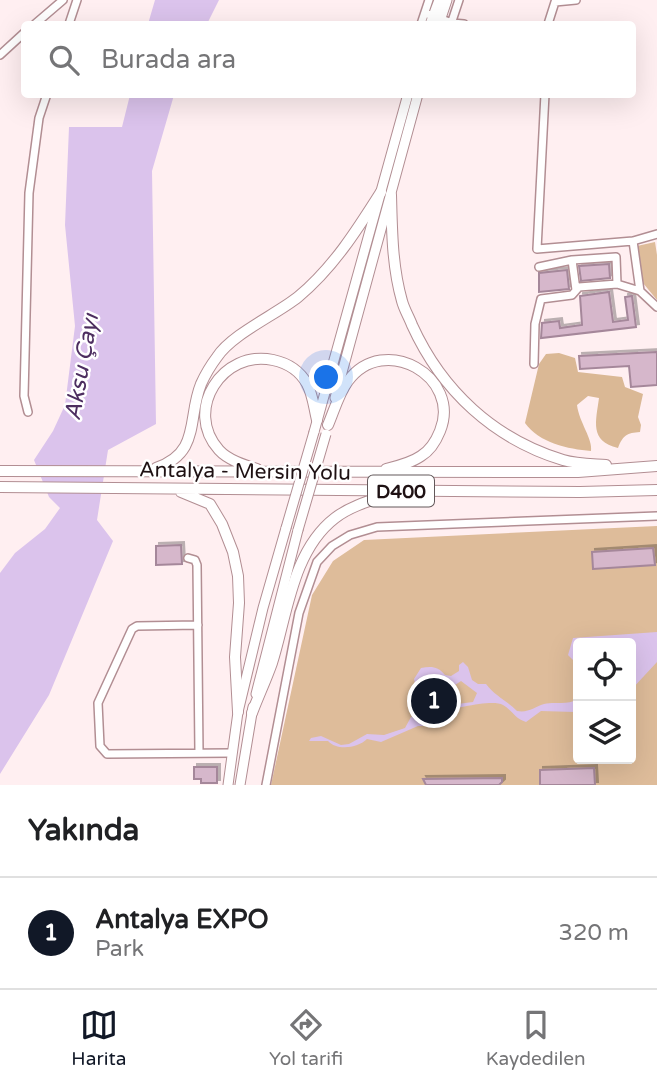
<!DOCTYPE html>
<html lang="tr">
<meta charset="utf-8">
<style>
body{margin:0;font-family:"Varela Round",sans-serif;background:#f2f2f2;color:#202124}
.controls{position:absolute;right:21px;bottom:21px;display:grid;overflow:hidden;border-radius:7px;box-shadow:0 7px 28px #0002}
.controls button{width:63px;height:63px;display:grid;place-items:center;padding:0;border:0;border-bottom:2px solid #e0e0e0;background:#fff;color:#202124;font:35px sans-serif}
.you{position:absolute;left:327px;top:378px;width:24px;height:24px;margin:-18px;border:5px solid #fff;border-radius:50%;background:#1a73e8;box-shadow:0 0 0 10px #1a73e833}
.badge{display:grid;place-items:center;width:46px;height:46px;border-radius:50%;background:#111827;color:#fff;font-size:23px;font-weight:700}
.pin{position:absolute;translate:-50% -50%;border:4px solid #fff;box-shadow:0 2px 7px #0006}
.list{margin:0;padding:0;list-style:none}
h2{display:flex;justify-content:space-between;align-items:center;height:91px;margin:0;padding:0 28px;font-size:30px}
h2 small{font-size:23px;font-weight:400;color:#757577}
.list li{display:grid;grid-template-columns:46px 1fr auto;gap:21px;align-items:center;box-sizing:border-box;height:112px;padding:0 28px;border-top:2px solid #e0e0e0}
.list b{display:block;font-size:26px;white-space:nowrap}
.list p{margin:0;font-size:23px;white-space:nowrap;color:#757577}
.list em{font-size:23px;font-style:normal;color:#757577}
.icon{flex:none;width:38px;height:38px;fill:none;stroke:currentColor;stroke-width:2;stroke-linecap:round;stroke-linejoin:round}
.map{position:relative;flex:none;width:657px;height:785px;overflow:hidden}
.search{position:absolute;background:#fff;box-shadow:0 7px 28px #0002;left:21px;right:21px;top:21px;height:77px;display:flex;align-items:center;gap:18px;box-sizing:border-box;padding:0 24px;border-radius:7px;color:#757577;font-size:26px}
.sheet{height:203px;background:#fff}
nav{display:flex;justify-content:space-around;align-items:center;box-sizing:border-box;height:98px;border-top:2px solid #e0e0e0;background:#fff;font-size:19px;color:#757577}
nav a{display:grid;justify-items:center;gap:4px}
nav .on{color:#111827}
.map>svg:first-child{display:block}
.green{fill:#debc9a;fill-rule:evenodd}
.forest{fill:#dab895}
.water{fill:#dbc3ec;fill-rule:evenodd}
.building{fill:#d6b7cb;stroke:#a5879a;stroke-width:2;filter:url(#shadow)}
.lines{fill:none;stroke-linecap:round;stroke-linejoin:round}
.minor-casing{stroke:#b28e93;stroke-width:10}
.major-casing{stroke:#b28e93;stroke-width:11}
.highway-casing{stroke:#b28e93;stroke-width:12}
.minor{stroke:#fff;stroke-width:7}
.major{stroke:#fff;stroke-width:9}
.highway{stroke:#fff;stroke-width:10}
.major-bridge-casing{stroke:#b28e93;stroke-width:11;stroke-linecap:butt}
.major-bridge{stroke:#fff;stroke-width:9}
.labels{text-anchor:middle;stroke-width:5;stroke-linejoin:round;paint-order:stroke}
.shield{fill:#fff;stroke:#62585a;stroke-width:2}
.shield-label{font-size:19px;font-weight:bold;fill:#1e1113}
.street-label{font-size:21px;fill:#1e1113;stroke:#fff}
.water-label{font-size:23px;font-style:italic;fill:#4d2e60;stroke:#fff}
</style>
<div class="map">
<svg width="657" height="785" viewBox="0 0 657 785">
<defs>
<filter id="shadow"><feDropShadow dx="3" dy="-3" stdDeviation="0" flood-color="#0004"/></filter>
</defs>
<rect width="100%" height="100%" fill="#ffeff1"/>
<!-- green -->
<path class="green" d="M655,242L657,255V300L643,283L637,246Z
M657,526V785H271L312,595L333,561L364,540ZM578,643H631V759H578Z"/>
<!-- forest -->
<path class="forest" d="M559,353L575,358L578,372L622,377L625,387L643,394L638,417L641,425L640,432C627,433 623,435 618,448C589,441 596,421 599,398L588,396L577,405C579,422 593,439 591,451C568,449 539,443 525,423L539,364L546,354Z"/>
<!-- water -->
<path class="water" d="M155,0H219L207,24H148Z
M130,95H174L152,171L156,424L108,450L97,520L113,541L49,695L0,774V573L15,553L45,529L60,508L49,497L34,460L53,431L65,405L75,326L65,225L69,127H122Z
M657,632V662L631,690V643H578V665L568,655L573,638Z
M463,662L468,667L472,680L478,684H486C495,696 506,700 517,711C529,713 534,707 544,704C556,701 567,706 578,699V706L575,712L541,711L526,722C515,719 512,710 503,705C492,699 454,709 441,712L431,726H418L381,742L367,739C358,748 337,751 328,741H309L311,738L321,736L341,745L349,744L367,734L384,735L405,728L411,717L417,716L420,711L419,692L416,688L414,679L421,668C431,666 438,666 445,675L451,676L459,671V665ZM461,681L477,693L473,702L442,706L440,700L434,698L431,692L433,687H452Z"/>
<!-- building -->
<path class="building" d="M609,264L610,278L581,281L579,266Z
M567,270L569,289L539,292V273Z
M609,292L613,322L628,320L625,297L632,296L636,327L541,338L542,323L559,321L560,328L582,325L580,296Z
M657,352V385L631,387L629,366L580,369L579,356Z
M181,545L182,564L156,565V546Z
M653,548L655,565L593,569L592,552Z
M194,767H217V783H201V779H194Z
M594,768L595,785H540V770Z
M502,778V782L499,785H426L423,779Z"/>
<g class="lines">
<!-- minor casing -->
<g class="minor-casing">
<path id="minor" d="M425,13L452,23L464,24
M35,24L63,0
M69,24L77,0
M421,24L429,0
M451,24L459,0
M548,24L555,2L576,0
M0,55L24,33
M545,94L537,249L633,241L657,234
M633,241L640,291L657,307
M539,267L572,260
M576,290L572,260L616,257L617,284
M534,364L535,324L541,299L572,295L579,287L617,284L640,291
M28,412L24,396L29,193L39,118L47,94
M188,558L195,560L197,565L199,753
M198,625L137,626L132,629L98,703L100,746L107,754L231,753
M266,785L299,613L317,562L332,546L350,535L377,527L657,516"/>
</g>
<!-- major casing -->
<g class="major-casing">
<path id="major" d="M430,24L439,0
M439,24L447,0
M335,398L418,94
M314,432L408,94
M256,694L298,530
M228,785L238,712L263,608L286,528
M240,785L253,707"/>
</g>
<!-- highway casing -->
<g class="highway-casing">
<path id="highway" d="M391,195C392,230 392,266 402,301C404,309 409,317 412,325C442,391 494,439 563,460C576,464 592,464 606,465
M328,425C334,411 339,393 348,381C384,332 462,377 440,431C436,441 431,450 421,456C411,463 398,466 386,469
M156,468C201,453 187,418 201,384C205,375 211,365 217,357C232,334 277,314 298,297C333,268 357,230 381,192
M257,469C244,465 228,460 219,450C183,410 223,349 273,360C287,363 300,371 307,384C313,395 314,408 317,420
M0,471L578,472L657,466
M0,487L580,492L657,490
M181,492L210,504L222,524L233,552L238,576L239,603L235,657L238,712
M252,713C258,697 266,680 272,663C287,616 292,551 335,518C352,505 373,500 394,493"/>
</g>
<!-- minor -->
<use href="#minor" class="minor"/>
<!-- major -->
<use href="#major" class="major"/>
<!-- highway -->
<use href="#highway" class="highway"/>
<!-- major-bridge casing -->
<g class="major-bridge-casing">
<path id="major-bridge" d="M286,528L314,432
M298,530L326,434"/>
</g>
<!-- major-bridge -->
<use href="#major-bridge" class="major-bridge"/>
</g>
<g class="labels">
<!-- shield labels -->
<rect class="shield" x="368" y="475.5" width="66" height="31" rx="5"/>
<g class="shield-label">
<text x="401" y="498">D400</text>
</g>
<!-- street labels -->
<g class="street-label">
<text transform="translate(245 471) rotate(1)" y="7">Antalya - Mersin Yolu</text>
</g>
<!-- water labels -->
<g class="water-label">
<text transform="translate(81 367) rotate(-80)" y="8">Aksu Çayı</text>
</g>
</g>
</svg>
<div class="controls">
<button><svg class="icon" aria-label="locate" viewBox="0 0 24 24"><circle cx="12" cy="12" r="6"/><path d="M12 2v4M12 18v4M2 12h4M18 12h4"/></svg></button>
<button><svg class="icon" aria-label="layers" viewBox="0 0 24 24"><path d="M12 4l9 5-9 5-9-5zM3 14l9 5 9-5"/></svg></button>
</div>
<div class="you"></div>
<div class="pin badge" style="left:434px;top:701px">1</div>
<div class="search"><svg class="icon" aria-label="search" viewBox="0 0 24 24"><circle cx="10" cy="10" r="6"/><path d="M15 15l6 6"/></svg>Burada ara</div>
</div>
<section class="sheet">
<h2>Yakında<small></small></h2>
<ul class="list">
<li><span class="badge">1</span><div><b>Antalya EXPO</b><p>Park</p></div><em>320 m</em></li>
</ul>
</section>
<nav>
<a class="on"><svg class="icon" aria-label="map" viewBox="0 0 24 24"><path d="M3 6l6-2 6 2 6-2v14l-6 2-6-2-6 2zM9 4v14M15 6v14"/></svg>Harita</a>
<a><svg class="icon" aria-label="directions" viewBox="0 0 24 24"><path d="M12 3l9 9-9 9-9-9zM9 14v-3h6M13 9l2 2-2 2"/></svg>Yol tarifi</a>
<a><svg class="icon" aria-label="saved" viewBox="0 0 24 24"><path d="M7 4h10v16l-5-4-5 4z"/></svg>Kaydedilen</a>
</nav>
